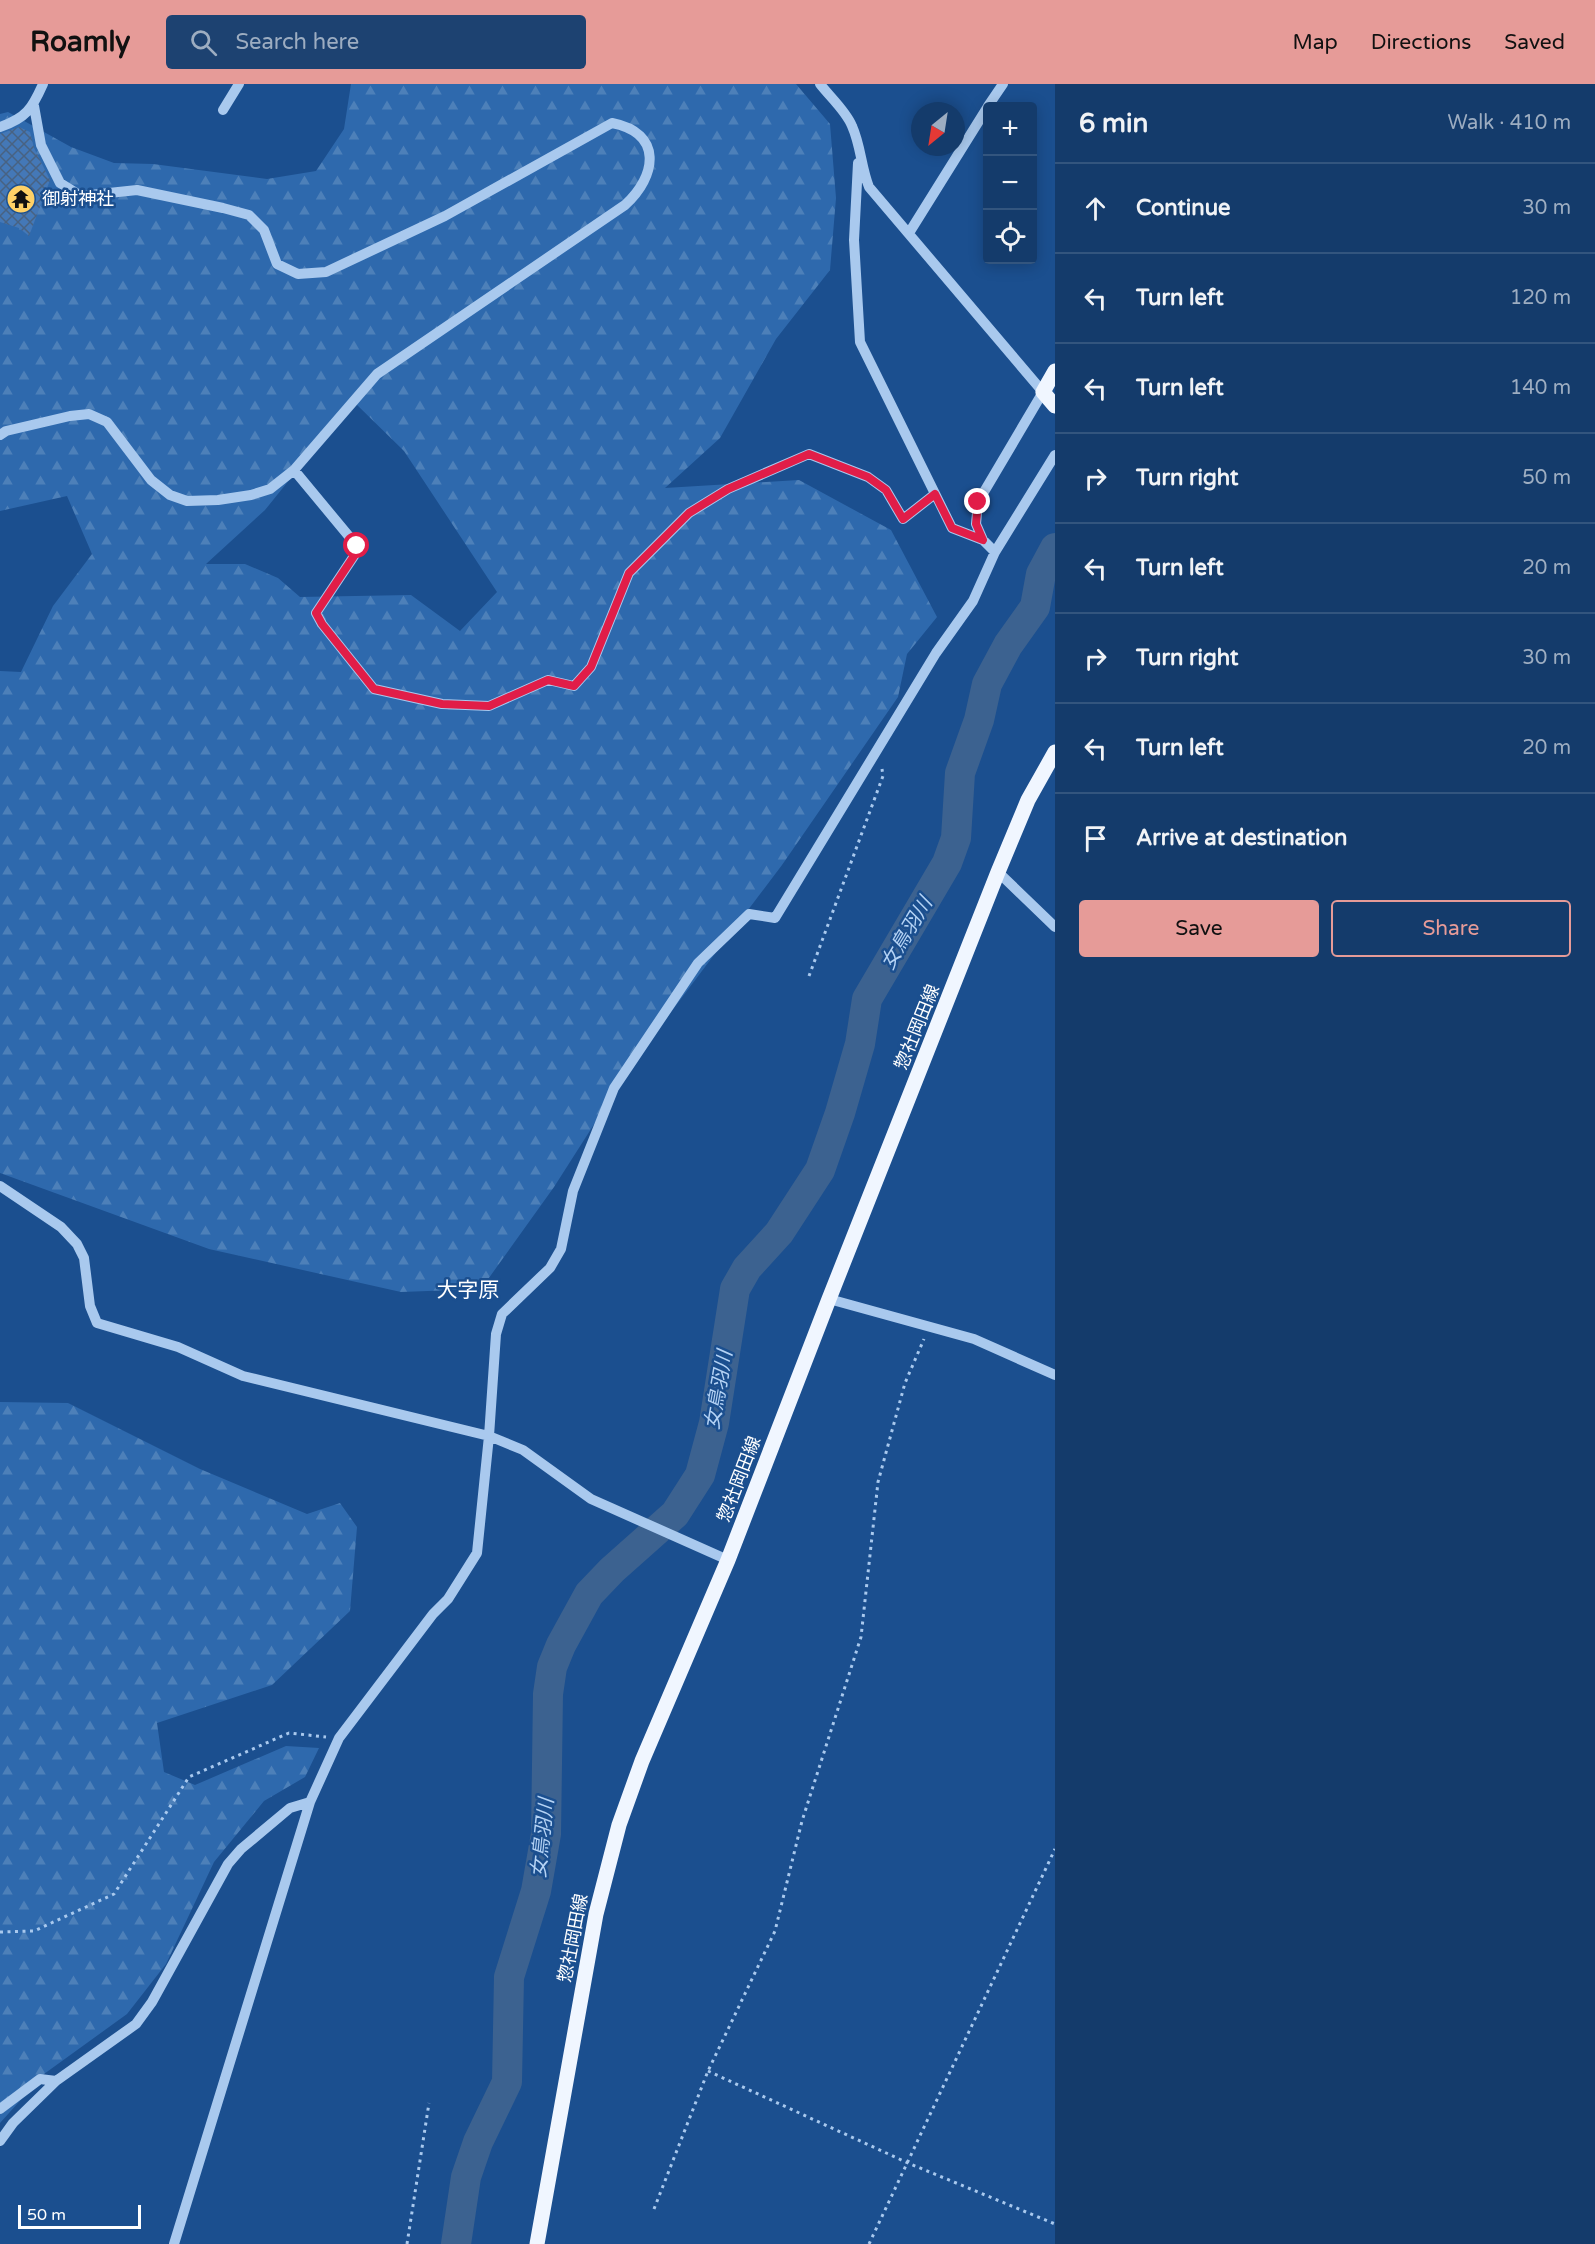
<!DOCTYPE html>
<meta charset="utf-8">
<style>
body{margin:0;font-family:"Varela Round","Noto Sans JP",sans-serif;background:#1d4271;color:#f1f3f6}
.controls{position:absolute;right:18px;top:18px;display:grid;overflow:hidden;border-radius:6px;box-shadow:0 3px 15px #0003}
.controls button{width:54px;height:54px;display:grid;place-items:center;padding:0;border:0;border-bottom:2px solid #33557e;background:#143b6b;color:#f1f3f6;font:30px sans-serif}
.compass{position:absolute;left:911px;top:18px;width:54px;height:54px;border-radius:50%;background:#143b6b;box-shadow:0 3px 15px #0003;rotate:210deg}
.scale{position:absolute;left:18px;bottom:15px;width:123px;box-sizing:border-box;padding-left:6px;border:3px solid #fff;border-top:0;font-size:16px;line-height:21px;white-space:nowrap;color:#fff;-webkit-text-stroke:4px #1b4f8f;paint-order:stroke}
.stop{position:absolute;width:18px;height:18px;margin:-14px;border:4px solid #e11d48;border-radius:50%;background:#fff}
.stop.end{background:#e11d48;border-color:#fff;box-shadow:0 2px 6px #0008}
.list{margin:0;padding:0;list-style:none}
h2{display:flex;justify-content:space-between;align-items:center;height:78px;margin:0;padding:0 24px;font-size:26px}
h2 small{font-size:20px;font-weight:400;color:#9dadc1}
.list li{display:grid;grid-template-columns:39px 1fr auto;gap:18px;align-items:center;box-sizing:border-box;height:90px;padding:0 24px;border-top:2px solid #33557e}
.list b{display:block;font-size:22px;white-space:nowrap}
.list em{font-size:20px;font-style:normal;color:#9dadc1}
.actions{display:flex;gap:12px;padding:18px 24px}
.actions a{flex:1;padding:14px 0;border:2px solid #e69b98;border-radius:6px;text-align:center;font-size:21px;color:#e69b98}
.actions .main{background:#e69b98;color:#111}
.icon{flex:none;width:33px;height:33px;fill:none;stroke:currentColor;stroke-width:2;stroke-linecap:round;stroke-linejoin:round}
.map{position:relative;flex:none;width:1055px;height:2160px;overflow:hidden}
header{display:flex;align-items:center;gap:36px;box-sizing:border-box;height:84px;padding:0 30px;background:#e69b98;color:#111}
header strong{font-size:28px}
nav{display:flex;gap:33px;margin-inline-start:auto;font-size:21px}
.search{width:420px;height:54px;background:#1d4271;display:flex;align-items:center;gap:15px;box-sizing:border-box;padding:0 21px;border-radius:6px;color:#9dadc1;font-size:22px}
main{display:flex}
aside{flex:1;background:#143b6b}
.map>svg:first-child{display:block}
.forest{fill:url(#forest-firs);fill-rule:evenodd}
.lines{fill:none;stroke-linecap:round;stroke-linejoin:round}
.river{stroke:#3c6290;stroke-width:30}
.building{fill:url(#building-cross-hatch)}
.path{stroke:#a9c9ee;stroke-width:3;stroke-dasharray:3 4.5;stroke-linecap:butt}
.minor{stroke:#a9c9ee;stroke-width:10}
.major{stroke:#f0f6ff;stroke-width:15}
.route{stroke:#e11d48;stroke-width:8}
.labels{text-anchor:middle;stroke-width:5;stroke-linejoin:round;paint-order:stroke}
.poi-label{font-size:18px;fill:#fff;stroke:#1b4f8f;text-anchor:start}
.street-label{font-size:18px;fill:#fff;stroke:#1b4f8f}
.water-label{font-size:20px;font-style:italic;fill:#b5d3f5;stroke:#1b4f8f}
.quarter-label{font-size:21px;fill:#fff;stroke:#1b4f8f}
</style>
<header>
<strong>Roamly</strong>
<div class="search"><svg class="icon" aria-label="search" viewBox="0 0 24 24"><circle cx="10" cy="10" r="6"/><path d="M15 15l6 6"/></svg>Search here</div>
<nav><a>Map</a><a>Directions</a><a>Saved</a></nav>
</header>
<main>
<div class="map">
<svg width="1055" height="2160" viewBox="0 0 1055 2160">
<defs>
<pattern id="forest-firs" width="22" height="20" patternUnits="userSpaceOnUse" patternTransform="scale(1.5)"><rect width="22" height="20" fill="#2e69ad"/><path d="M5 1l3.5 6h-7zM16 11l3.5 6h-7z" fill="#4d80b9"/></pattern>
<pattern id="building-cross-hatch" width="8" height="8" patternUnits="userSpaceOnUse" patternTransform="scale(1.5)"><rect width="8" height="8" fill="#4478b7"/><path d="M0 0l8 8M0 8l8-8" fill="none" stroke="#486282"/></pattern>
</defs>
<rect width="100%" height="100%" fill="#1b4f8f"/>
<!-- forest -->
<path class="forest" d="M351,0H796L830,40L836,114L830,186L776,255L720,354L665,404L799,396L891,446L937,533L907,570L898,613L782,781L637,973L554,1103L481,1205L401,1208L209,1165L0,1089V587L21,588L53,522L92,470L67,412L0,427V30L8,28L71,63L114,79L153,80L267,95L316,87L344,45ZM353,317L404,367L497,508L460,547L411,511L300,513L278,494L245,480H206L265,426Z
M0,1318L68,1319L200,1385L307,1430L340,1419L357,1443L350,1527L272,1601L157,1639L164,1688L195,1701L286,1662L319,1664L305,1693L264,1717L214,1778L166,1880L127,1930L44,1990L0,2039Z"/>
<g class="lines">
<!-- river -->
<path class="river" d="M456,2160L466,2093L478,2058L507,1998L509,1893L536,1807L546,1750L548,1610L552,1583L561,1561L589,1510L612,1486L675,1430L700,1391L714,1339L735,1205L747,1184L779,1149L820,1086L840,1029L860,960L867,915L947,779L956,754L960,689L979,636L987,600L1008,561L1035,523L1041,490L1055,464"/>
</g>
<!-- building -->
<path class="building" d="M19,43L30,48L34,64L50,96L29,152L19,144L0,138V50Z"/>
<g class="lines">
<!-- path -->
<path class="path" d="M809,892L883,692L882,685
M0,1848L34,1847L114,1810L189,1693L289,1649L326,1653
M708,1987L908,2079L1055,2140
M654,2125L708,1987L775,1847L802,1737L861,1553L878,1398L905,1299L924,1255
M407,2160L429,2019
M869,2160L1055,1765"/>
<!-- minor -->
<path class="minor" d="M820,0C830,13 846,27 852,42C861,62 861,83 869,103L1043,308L978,418L976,440L983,456
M988,22L1003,0
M223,26L239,0
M0,43C26,34 32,25 43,0
M858,79L854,156L860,258L952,444L983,456L995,468
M909,149L987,24
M0,351L6,347L70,332L89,330L107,338L151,396L170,411L187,417L218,416L251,411L270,405L294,386L377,290L625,121C657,92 663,49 612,39L445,132L326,188L298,190L277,180L264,146L249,131L223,124L137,106L81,112L60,99L41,61L34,22
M294,386L357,462L356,469L316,529L322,540L374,605L442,620L489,622L548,596L574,602L591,583L629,489L689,429L728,405L809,370L868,393L886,406L903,435L935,410
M998,788L1055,843
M0,1102L61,1143L77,1160L84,1174L90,1222L97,1239L178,1263L243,1292L489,1352L523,1366L591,1415L728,1476
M829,1215L974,1255L1055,1291
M0,2025L40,1995L56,1997
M0,2057L13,2039L56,1997L136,1940L152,1918L228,1780L241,1765L290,1724L310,1718
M174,2160L310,1718L339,1654L433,1530L448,1515L477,1469L489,1352L496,1250L502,1230L550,1184L561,1165L573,1107L614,1004L698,879L749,830L775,834L936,569L973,517L995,468L1055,371"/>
<!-- major -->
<path class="major" d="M1055,287L1043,308L1055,322
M537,2160L596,1830L619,1741L642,1677L728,1476L829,1215L998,788L1028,716L1055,668"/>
</g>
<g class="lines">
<!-- route -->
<path class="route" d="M357,462L356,469L316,529L322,540L374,605L442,620L489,622L548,596L574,602L591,583L629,489L689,429L728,405L809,370L868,393L886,406L903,435L935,410L952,444L983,456L976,440L978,418"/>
</g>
<!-- icons -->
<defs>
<g id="temple-disc" transform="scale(1.5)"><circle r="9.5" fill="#ffd166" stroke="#1b4f8f"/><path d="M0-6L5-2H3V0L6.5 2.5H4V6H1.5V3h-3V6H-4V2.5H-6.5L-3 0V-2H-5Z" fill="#111"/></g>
</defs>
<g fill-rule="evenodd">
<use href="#temple-disc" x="21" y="115"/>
</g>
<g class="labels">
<!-- poi labels -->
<g class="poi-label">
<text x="42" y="121">御射神社</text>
</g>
<!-- street labels -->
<g class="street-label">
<text transform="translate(917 943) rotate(-68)" y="6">惣社岡田線</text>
<text transform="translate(739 1395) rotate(-69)" y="6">惣社岡田線</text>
<text transform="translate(573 1854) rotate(-79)" y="6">惣社岡田線</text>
</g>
<!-- water labels -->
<g class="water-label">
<text transform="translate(906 849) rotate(-59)" y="7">女鳥羽川</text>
<text transform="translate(718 1306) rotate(-80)" y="7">女鳥羽川</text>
<text transform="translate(542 1754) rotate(-84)" y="7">女鳥羽川</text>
</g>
<!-- quarter labels -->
<g class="quarter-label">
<text x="468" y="1213">大字原</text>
</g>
</g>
</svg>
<div class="controls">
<button>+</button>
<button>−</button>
<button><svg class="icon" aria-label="locate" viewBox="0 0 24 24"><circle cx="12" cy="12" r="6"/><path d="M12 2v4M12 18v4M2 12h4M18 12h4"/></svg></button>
</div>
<svg class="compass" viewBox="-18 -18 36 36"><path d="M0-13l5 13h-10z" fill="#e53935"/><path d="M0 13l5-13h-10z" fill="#9dadc1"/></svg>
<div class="scale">50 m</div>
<div class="stop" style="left:357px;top:462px"></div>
<div class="stop end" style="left:978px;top:418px"></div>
</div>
<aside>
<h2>6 min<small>Walk · 410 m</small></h2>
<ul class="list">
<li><svg class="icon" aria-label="ahead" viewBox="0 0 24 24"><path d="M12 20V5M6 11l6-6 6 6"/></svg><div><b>Continue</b></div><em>30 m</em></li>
<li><svg class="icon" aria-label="left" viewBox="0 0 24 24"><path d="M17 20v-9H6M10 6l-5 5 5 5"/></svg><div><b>Turn left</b></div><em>120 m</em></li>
<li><svg class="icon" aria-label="left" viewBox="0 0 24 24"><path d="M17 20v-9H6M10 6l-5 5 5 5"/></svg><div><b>Turn left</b></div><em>140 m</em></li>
<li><svg class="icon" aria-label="right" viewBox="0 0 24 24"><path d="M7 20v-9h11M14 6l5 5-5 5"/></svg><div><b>Turn right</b></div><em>50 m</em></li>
<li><svg class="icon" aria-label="left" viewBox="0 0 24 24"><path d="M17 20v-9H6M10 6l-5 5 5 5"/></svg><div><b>Turn left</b></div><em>20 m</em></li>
<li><svg class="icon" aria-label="right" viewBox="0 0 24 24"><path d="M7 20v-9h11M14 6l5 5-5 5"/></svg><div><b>Turn right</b></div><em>30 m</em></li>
<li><svg class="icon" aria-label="left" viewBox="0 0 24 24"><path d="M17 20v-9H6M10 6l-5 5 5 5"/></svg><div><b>Turn left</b></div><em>20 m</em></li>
<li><svg class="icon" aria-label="arrive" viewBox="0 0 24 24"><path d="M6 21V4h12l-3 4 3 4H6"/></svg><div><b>Arrive at destination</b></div></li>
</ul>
<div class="actions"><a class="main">Save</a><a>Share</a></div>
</aside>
</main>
